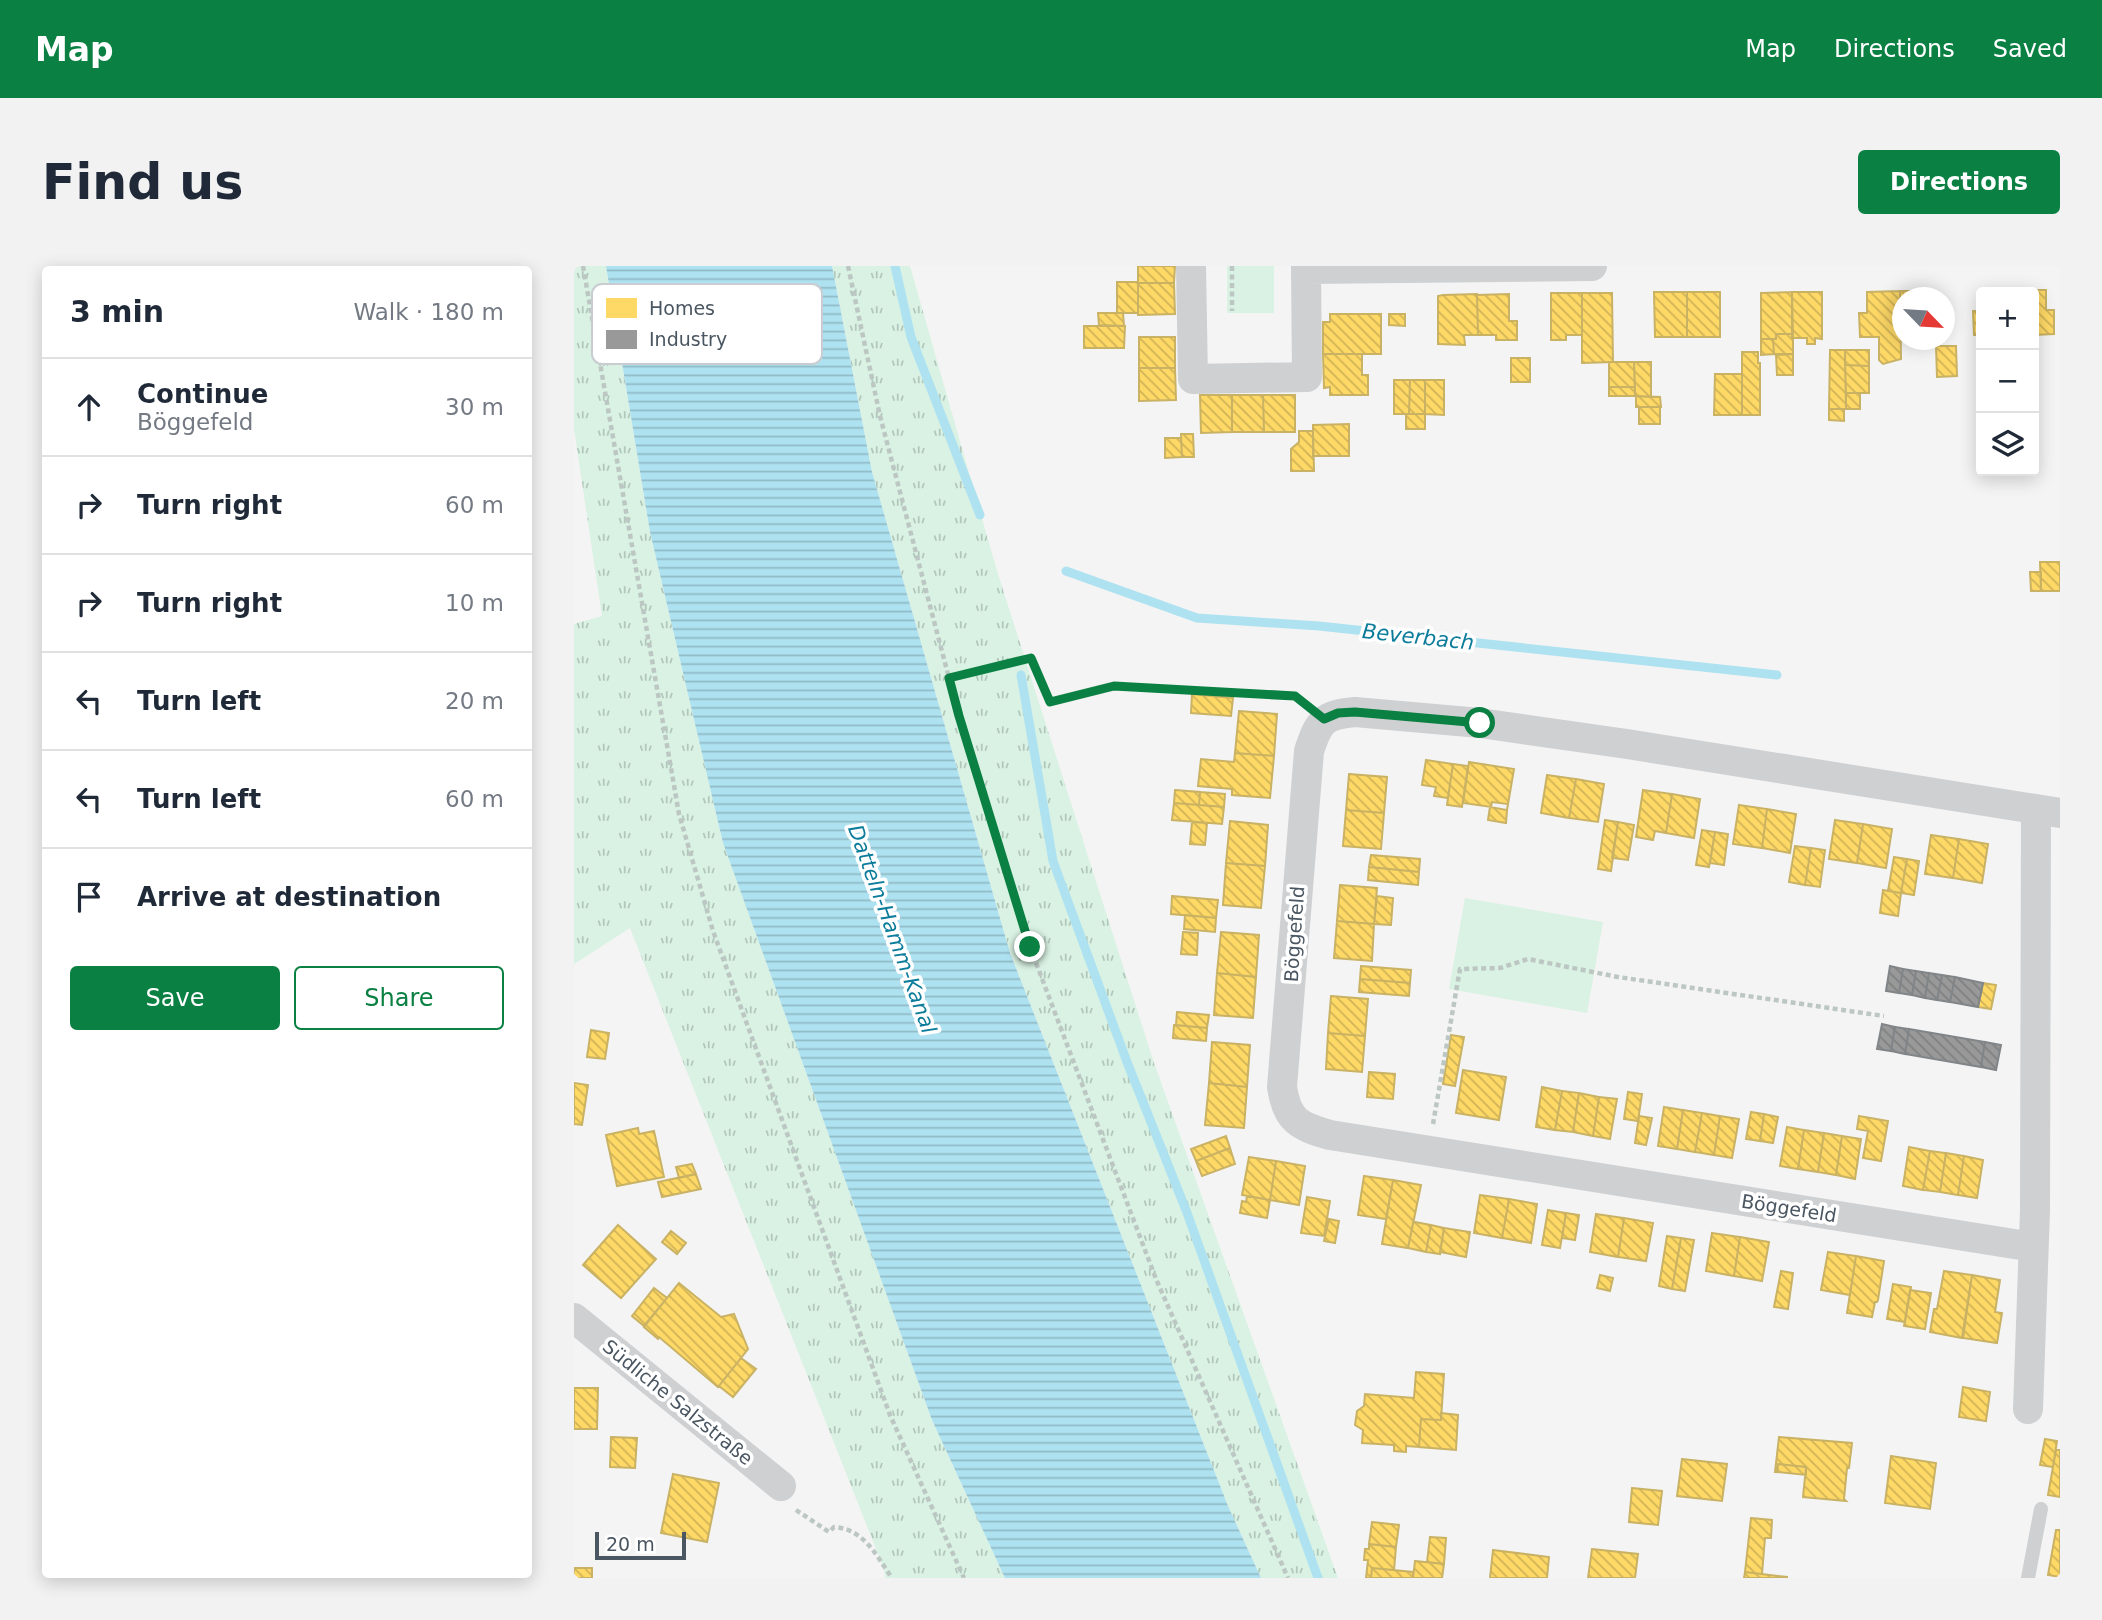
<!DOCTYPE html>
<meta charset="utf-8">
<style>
body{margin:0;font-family:"DejaVu Sans",sans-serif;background:#f2f2f3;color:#1f2937}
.controls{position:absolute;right:21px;top:21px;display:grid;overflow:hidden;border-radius:7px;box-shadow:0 4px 18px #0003}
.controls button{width:63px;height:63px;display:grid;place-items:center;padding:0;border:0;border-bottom:2px solid #e0e1e3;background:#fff;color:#1f2937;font:35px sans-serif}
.compass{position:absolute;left:1318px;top:21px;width:63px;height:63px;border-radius:50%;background:#fff;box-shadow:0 4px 18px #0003;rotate:115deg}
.scale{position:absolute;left:21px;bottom:18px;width:91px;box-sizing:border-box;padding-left:7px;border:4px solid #4a5661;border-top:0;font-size:19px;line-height:24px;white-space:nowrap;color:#4a5661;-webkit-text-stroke:5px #fff;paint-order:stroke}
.stop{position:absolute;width:21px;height:21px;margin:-16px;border:5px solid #0b8043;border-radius:50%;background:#fff}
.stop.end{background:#0b8043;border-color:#fff;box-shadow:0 2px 7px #0008}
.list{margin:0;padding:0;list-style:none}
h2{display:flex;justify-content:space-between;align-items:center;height:91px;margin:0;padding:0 28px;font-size:30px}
h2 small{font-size:23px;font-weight:400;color:#747a83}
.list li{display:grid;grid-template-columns:46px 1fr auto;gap:21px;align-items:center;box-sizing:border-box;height:98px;padding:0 28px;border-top:2px solid #e0e1e3}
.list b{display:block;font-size:26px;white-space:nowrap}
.list p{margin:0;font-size:23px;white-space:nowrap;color:#747a83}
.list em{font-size:23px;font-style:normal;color:#747a83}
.actions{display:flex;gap:14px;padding:21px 28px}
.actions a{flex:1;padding:16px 0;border:2px solid #0b8043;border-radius:7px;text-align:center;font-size:24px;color:#0b8043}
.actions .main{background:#0b8043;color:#fff}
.icon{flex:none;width:38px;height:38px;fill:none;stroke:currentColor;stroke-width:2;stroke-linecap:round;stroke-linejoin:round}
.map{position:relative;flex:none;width:1486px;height:1312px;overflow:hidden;border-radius:7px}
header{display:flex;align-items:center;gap:42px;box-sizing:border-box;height:98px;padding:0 35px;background:#0b8043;color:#fff}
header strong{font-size:33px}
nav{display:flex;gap:38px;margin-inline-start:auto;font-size:24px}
.intro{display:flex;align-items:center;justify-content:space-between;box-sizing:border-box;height:168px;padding:0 42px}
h1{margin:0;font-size:49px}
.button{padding:18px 32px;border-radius:7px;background:#0b8043;color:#fff;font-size:24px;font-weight:700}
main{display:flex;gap:42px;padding:0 42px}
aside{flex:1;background:#fff;border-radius:7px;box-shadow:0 4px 18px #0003}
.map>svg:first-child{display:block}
.grass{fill:url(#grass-tufts)}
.park{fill:#d9f2e3}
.water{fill:url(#water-rules)}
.homes{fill:url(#homes-back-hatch);stroke:#c9b264;stroke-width:2}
.industry{fill:url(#industry-back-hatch);stroke:#818588;stroke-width:2}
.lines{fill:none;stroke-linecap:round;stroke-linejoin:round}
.stream{stroke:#aee2f0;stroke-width:9}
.path{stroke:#bcc7c4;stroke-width:4.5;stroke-dasharray:5 3.5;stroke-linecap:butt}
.lane{stroke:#ced0d2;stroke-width:14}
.street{stroke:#ced0d2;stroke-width:30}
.route{stroke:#0b8043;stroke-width:9}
.labels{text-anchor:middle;stroke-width:7;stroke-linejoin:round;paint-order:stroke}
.street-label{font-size:19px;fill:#4a5661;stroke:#fff}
.water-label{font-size:21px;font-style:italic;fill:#0c7c9b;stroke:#fff}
.key{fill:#fff;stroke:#c9ccd0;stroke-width:2}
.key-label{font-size:19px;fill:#4a5661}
</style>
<header>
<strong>Map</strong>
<nav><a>Map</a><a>Directions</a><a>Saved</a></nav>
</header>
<div class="intro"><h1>Find us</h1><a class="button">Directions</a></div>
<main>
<aside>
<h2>3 min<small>Walk · 180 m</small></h2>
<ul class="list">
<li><svg class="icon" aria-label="ahead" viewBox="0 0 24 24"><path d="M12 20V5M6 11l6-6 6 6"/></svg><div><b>Continue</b><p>Böggefeld</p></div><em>30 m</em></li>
<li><svg class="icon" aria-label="right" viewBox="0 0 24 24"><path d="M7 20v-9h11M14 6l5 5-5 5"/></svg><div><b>Turn right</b></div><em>60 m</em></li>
<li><svg class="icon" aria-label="right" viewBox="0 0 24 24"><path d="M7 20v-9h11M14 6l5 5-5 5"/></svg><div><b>Turn right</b></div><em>10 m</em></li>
<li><svg class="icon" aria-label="left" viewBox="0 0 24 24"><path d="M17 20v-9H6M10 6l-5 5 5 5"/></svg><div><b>Turn left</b></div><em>20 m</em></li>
<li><svg class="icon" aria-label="left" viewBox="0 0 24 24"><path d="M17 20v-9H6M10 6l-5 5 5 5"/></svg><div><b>Turn left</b></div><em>60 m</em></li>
<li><svg class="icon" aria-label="arrive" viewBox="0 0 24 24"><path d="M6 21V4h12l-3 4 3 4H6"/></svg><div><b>Arrive at destination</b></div></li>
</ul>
<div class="actions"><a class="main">Save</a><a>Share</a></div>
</aside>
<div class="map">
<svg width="1486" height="1312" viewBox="0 0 1486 1312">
<defs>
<pattern id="grass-tufts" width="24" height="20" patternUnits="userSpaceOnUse" patternTransform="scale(1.75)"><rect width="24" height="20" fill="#d9f2e3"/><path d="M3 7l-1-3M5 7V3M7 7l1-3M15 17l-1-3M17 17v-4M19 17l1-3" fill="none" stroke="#b2c7bb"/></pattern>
<pattern id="water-rules" width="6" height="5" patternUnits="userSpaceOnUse" patternTransform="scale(1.75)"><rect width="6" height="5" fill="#aee2f0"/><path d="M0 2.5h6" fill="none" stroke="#90bac6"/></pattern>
<pattern id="homes-back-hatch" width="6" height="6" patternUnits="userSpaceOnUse" patternTransform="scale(1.75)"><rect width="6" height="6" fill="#ffd966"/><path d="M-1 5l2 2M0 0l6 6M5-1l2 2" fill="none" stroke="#d0b357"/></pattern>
<pattern id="industry-back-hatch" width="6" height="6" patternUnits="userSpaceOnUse" patternTransform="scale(1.75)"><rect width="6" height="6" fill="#999"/><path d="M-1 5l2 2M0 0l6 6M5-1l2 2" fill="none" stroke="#7f8080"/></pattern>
</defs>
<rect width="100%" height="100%" fill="#f4f4f4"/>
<!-- grass -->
<path class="grass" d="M0,0H32L76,266L149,577L358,1154L431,1312H311L310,1303L56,662L0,698V358L28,350L0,163Z
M258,0H336L423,305L579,794L764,1312H687L654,1240L436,687L298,206Z"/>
<!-- park -->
<path class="park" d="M653,0H700V47H653Z
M891,632L1029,656L1013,747L875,723Z"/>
<!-- water -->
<path class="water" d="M32,0H258L298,206L436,687L654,1240L687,1312H431L358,1154L149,577L76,266Z"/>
<!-- homes -->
<path class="homes" d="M564,0H601L600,17H564Z
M543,16H564V47H543Z
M564,17H600L601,48L564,49Z
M1439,24V26H1407V69H1400L1399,45H1407L1406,25Z
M1439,24H1472V44H1480V68L1460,69V26H1439Z
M1326,25L1327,93L1309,98L1305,94V71H1286L1285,47H1293V26Z
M1326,25H1358V32H1328V66H1327Z
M1080,26H1113V71H1081Z
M1113,26H1146V71H1113Z
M1218,26L1219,68H1202V73H1187V27Z
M1218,26H1248V73L1241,72V78H1233V72H1218Z
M977,27H1008V69H992V74H977Z
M1008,27H1038L1039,96L1008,97Z
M935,28V55H943V74H922V69H904L903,29Z
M869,29L903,28L904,69H890L891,79L864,78V30Z
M524,47H549L550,60L525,59Z
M756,48H807V88H749V56H756Z
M815,48H831V60L815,59Z
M510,60H551L550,82H510Z
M1202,68H1219V88H1200L1199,73H1202Z
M565,71H601V102H565Z
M1187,73H1199L1200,88L1187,89Z
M1362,80H1382L1383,110L1363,111Z
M1256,84H1271L1272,143H1255Z
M1271,84H1295V100L1271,99Z
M1168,86H1184V97H1186V149H1168Z
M749,88H788V109H794V129H756V121L750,122Z
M1219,88V109H1203L1202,89Z
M937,92H956V116H937Z
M1035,96H1060L1061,121H1035Z
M1060,96H1077V131L1061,130Z
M1271,99L1295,100V127H1272Z
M565,102H601L602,134L565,135Z
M1141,108H1168V149H1140Z
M820,114H836L835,148H820Z
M836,114H851V148H835Z
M851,114H870V149L851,148Z
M1035,121H1061V130H1035Z
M1272,127H1286V143H1272Z
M626,129H658V166L627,167Z
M658,129H689L690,166H658Z
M689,129H721V166H690Z
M1062,130L1086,131L1087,141H1062Z
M1065,141H1086V158H1065Z
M1255,143H1270V155L1255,154Z
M832,148H851V163H832Z
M775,158V190H739V159Z
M725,165H739L740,205H717V183L725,176Z
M607,168H619L620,191H608Z
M591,172H607L608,191L591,192Z
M1466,296H1486V325H1467Z
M1456,306H1467V325H1457Z
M618,428L659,432L657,450L617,447Z
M665,445L703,448L700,490L661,487Z
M661,487L700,490L696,532L658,529V523L624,520L627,493L660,496Z
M852,494L879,498L874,532L860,530L862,521L848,519Z
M895,496L940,503L933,544L934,538L918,536L917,541L889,537Z
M879,498L894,500L888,541L873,539Z
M775,508L813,511L810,547L772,544Z
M973,509L1002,513L995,552L967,547Z
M1002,513L1030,518L1024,556L995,552Z
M601,524L626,526L625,539L600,537Z
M1069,524L1098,528L1092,567L1081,565L1079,574L1062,571Z
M626,526L651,528L650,541L625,539Z
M1098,528L1126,533L1120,572L1092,567Z
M600,537L650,541L648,558L598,554Z
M1165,539L1193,543L1188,582L1159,578Z
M916,541L933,544L932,557L914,554Z
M1193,543L1222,548L1216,587L1188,582Z
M772,544L810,547L807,583L769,580Z
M1031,554L1044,556L1037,605L1024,603Z
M1261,554L1289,558L1283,597L1255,593Z
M656,555L694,559L691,600L652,597Z
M618,556L633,557L631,579L616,578Z
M1044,556L1060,559L1054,594L1038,592Z
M1289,558L1318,563L1312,602L1283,597Z
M1128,564L1141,566L1135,601L1122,599Z
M1141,566L1154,568L1150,599L1136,597Z
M1357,569L1385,573L1379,612L1351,608Z
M1385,573L1414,578L1408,617L1379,612Z
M1221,580L1237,582L1231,619L1215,616Z
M1237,582L1251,584L1246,621L1231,619Z
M797,589L846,593L845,606L795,601Z
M1320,591L1333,593L1327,627L1314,625Z
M1333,593L1345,595L1340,629L1327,627Z
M652,597L691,600L687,642L649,639Z
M795,601L845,606L844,619L794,614Z
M766,619L803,622L800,658L763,655Z
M1309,624L1327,627L1324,650L1306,647Z
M598,630L644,634L642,652L597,648Z
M803,630L819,632L817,659L800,658Z
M611,649L642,652L641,666L610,663Z
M763,655L800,658L798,695L760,692Z
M609,666L624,667L623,689L607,688Z
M647,666L685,669L682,711L643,707Z
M787,700L837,704L836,717L786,713Z
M643,707L682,711L679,752L640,749Z
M786,713L836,717L835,730L785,726Z
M1409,717L1422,719L1417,743L1404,741Z
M757,730L794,733L791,770L754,767Z
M603,746L635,749L633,762L602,759Z
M600,759L633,762L632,775L599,772Z
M17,764L35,767L31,793L13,791Z
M754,767L791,770L788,806L752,803Z
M877,769L890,771L881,820L869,818Z
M638,776L676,779L673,821L635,817Z
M889,804L932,811L925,854L882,847Z
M795,806L821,808L819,833L793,831Z
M0,817L14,819L8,859L0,858Z
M635,817L673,821L670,862L631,859Z
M968,821L988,825L981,864L962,861Z
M988,825L1005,827L999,866L981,864Z
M1054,826L1068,828L1064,855L1050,853Z
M1005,827L1025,831L1019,870L999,866Z
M1025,831L1043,833L1036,873L1019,870Z
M1090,841L1109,844L1103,883L1084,880Z
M1109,844L1128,847L1121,886L1103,883Z
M1177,846L1190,848L1186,875L1172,873Z
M1128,847L1146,850L1140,889L1121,886Z
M1190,848L1204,851L1199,877L1186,875Z
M1065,850L1078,852L1072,879L1061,877Z
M1146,850L1165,853L1158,892L1140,889Z
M1285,850L1314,855L1307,895L1289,892L1294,865L1283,863Z
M1213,861L1230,864L1224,903L1206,900Z
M64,862L65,868L80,865L90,911L43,920L32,869Z
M1230,864L1250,867L1244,906L1224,903Z
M1250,867L1268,870L1262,909L1244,906Z
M652,870L656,882L622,895L617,883Z
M1268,870L1287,873L1281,913L1262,909Z
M1335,881L1356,885L1349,924L1329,920Z
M656,882L661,898L628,910L622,895Z
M1356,885L1372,887L1366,926L1349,924Z
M1372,887L1390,890L1384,929L1366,926Z
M1390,890L1409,894L1403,932L1384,929Z
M675,891L702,895L696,934L668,929Z
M702,895L731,900L725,939L696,934Z
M118,898L122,908L105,912L102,901Z
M122,908L127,923L88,931L84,916Z
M790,910L819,914L812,953L784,949Z
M819,914L847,919L834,982L808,978Z
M906,929L935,933L928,972L900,967Z
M673,930L696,934L693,952L666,947L668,935L672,936Z
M733,931L756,935L750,970L727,967Z
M935,933L963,938L957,977L928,972Z
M974,944L992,947L986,982L968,979Z
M992,947L1005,949L1001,974L988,972Z
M1022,948L1050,952L1044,991L1016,986Z
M1050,952L1079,957L1072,995L1044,991Z
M755,953L765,955L761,977L750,975Z
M841,956L857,959L852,986L834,982L839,957Z
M44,959L82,993L47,1032L9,999Z
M857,959L870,962L866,988L852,986Z
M870,962L896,966L892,991L866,986Z
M97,965L112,977L103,988L88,976Z
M1138,967L1166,971L1160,1010L1132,1005Z
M1093,970L1107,972L1098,1023L1085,1020Z
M1166,971L1195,976L1188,1015L1160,1010Z
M1107,972L1120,974L1111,1025L1098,1023Z
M1254,986L1282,990L1276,1029L1247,1024Z
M1282,990L1310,995L1304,1034L1303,1036H1301L1298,1051L1273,1047Z
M1207,1005L1219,1007L1214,1043L1200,1041Z
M1370,1005L1398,1009L1388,1072L1356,1066L1360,1043H1363Z
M1026,1009L1039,1012L1036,1025L1023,1022Z
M1398,1009L1426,1014L1421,1046L1428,1047L1423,1077L1389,1072Z
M105,1017L147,1051L160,1048L174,1083L144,1121L85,1071L84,1073L70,1061Z
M1319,1018L1337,1021L1331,1056L1313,1053Z
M80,1022L93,1032L70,1060L58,1050Z
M1336,1024L1357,1027L1351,1063L1330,1060Z
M167,1092L182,1103L159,1131L145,1120Z
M842,1106L870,1108L867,1154L847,1153L845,1181L832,1180V1186L820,1185V1179L788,1177L789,1164L781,1159L783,1145L790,1140L791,1128L840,1132Z
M1389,1121L1416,1126L1412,1155L1385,1151Z
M0,1122H24L23,1163H0Z
M867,1147L884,1149L882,1184L845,1181L847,1153L867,1154Z
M37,1171L63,1172L61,1202L36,1201Z
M1205,1171L1278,1177L1275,1202H1273L1270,1233L1272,1235L1229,1231L1232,1201L1204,1198L1203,1206H1201Z
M1471,1173L1483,1175L1479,1201L1466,1199Z
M1482,1184H1486V1231L1474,1229Z
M1317,1190L1362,1197L1356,1243L1311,1237Z
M1108,1193L1153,1198L1148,1235L1103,1230Z
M1204,1198L1232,1201V1209L1203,1206Z
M99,1208L145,1217L133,1276L87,1267Z
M1058,1222L1088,1225L1084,1259L1055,1256Z
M1177,1252L1198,1254L1197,1272H1191L1188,1308L1171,1306Z
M798,1256L825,1259L822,1281L795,1278Z
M1482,1264H1486V1311L1474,1309Z
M856,1271L872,1272L870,1298L853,1296Z
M795,1278L822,1281L820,1304L798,1302L797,1312H792L794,1294H790L791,1283H795Z
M1018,1283L1064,1288L1061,1312H1014Z
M919,1284L975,1291L973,1312H916Z
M841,1295L870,1298L868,1312H839Z
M0,1302H18V1312H0Z
M798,1302L839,1306V1312H797Z
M1171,1306L1213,1311V1312H1170Z"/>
<!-- industry -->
<path class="industry" d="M1316,700L1329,703L1325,727L1312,725Z
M1329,703L1342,705L1338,729L1325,727Z
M1342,705L1355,707L1351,732L1338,729Z
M1355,707L1368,709L1363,734L1351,732Z
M1368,709L1381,711L1376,736L1363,734Z
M1381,711L1409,717L1404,741L1376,736Z
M1308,758L1321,761L1317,785L1303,783Z
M1321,761L1335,763L1331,788L1317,785Z
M1335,763L1411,776L1407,801L1331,788Z
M1411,776L1427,779L1422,804L1407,801Z"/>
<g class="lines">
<!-- stream -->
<path class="stream" d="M321,0L337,71L406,249
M492,305L623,352L745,360L1203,409
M447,409L479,595L553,796L612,944L744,1312"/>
<!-- path -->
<path class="path" d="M9,0L105,548L139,665L316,1149L390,1312
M274,0L306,150L385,450L456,681L582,1013L714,1312
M658,0V45
M376,412L457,392L476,436L540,420L721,430L730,437
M859,858L886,703L926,702L954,693L1044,711L1310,750
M222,1244L255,1266L260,1261C290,1263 302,1289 318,1312"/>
<!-- lane -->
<path class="lane" d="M1454,1312L1467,1243"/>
<!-- street -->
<path class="street" d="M617,0L619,113L733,111L732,0
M732,3L1018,0
M1459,981L756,869C725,860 713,855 708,821L735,485C745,455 749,449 781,446L906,457L1053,478L1486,547
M0,1052L207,1220
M1454,1143L1461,945L1462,544"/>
</g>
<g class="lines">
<!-- route -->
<path class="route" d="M456,681L385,450L375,412L457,392L476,436L540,420L721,430L750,453L764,447L781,446L906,457"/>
</g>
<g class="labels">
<!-- street labels -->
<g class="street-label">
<text transform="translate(720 668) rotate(-86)" y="7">Böggefeld</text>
<text transform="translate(1215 942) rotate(9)" y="7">Böggefeld</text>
<text transform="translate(104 1136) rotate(39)" y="7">Südliche Salzstraße</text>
</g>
<!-- water labels -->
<g class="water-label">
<text transform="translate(844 371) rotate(6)" y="7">Beverbach</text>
<text transform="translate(318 663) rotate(70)" y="7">Datteln-Hamm-Kanal</text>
</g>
</g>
<!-- legend -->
<rect x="18" y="18" width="230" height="80" rx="10" class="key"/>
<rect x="32" y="32" width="31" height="20" fill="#ffd966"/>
<rect x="32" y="64" width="31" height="19" fill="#999"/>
<g class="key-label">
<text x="75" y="49">Homes</text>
<text x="75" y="80">Industry</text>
</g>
</svg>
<div class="controls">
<button>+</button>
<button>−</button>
<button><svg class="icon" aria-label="layers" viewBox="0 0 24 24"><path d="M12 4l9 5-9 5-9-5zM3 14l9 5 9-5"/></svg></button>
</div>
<svg class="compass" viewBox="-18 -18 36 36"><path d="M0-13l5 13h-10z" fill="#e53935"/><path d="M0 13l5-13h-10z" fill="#747a83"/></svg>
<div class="scale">20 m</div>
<div class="stop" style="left:906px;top:457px"></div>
<div class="stop end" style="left:456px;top:681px"></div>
</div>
</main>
